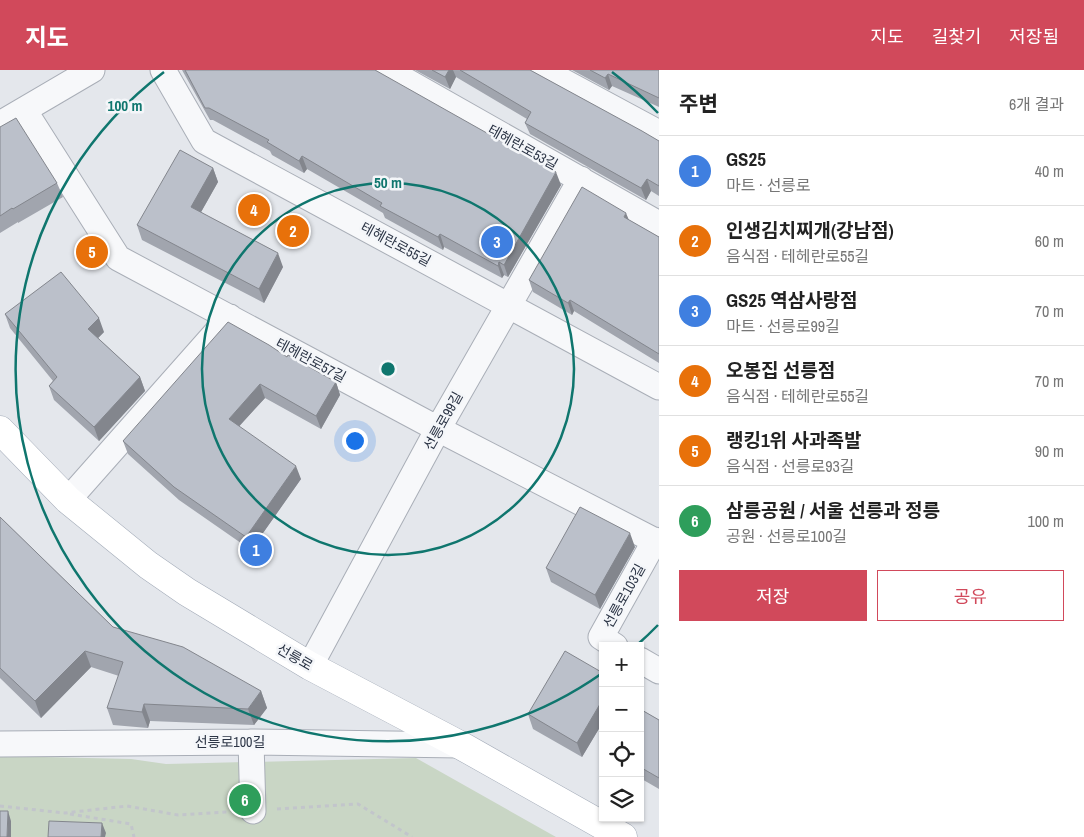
<!DOCTYPE html>
<html lang="ko">
<meta charset="utf-8">
<style>
body{margin:0;font-family:"Archivo Narrow","Noto Sans KR",sans-serif;background:#f2f2f2;color:#222}
.controls{position:absolute;right:15px;bottom:15px;display:grid;overflow:hidden;border-radius:0px;box-shadow:0 1px 4px #0004}
.controls button{width:45px;height:45px;display:grid;place-items:center;padding:0;border:0;border-bottom:1px solid #e0e0e0;background:#fff;color:#222;font:25px sans-serif}
.you{position:absolute;left:354px;top:370px;width:18px;height:18px;margin:-12px;border:4px solid #fff;border-radius:50%;background:#1a73e8;box-shadow:0 0 0 8px #1a73e833}
.badge{display:grid;place-items:center;width:32px;height:32px;border-radius:50%;background:#d1495b;color:#fff;font-size:16px;font-weight:700}
.pin{position:absolute;translate:-50% -50%;border:2px solid #fff;box-shadow:0 1px 5px #0006}
.list{margin:0;padding:0;list-style:none}
h2{display:flex;justify-content:space-between;align-items:center;height:65px;margin:0;padding:0 20px;font-size:21px}
h2 small{font-size:16px;font-weight:400;color:#767676}
.list li{display:grid;grid-template-columns:32px 1fr auto;gap:15px;align-items:center;box-sizing:border-box;height:70px;padding:0 20px;border-top:1px solid #e0e0e0}
.list b{display:block;font-size:19px;white-space:nowrap}
.list p{margin:0;font-size:16px;white-space:nowrap;color:#767676}
.list em{font-size:16px;font-style:normal;color:#767676}
.actions{display:flex;gap:10px;padding:15px 20px}
.actions a{flex:1;padding:11px 0;border:1px solid #d1495b;border-radius:0px;text-align:center;font-size:18px;color:#d1495b}
.actions .main{background:#d1495b;color:#fff}
.icon{flex:none;width:28px;height:28px;fill:none;stroke:currentColor;stroke-width:2;stroke-linecap:round;stroke-linejoin:round}
.map{position:relative;flex:none;width:659px;height:767px;overflow:hidden}
header{display:flex;align-items:center;gap:30px;box-sizing:border-box;height:70px;padding:0 25px;background:#d1495b;color:#fff}
header strong{font-size:24px}
nav{display:flex;gap:28px;margin-inline-start:auto;font-size:18px}
main{display:flex}
aside{flex:1;background:#fff}
.map>svg:first-child{display:block}
.green{fill:#c9d6c5}
.lines{fill:none;stroke-linecap:round;stroke-linejoin:round}
.minor-casing{stroke:#a9aeb7;stroke-width:27}
.major-casing{stroke:#a3abb8;stroke-width:29}
.path{stroke:#c2c5cb;stroke-width:3;stroke-dasharray:4 4;stroke-linecap:butt}
.minor{stroke:#f7f8fa;stroke-width:25}
.major{stroke:#fff;stroke-width:28}
.wall{fill:#a1a5ae}
.shaded-wall{fill:#83868d}
.building{fill:#bbc0ca;stroke:#83868d}
.ring{fill:none;stroke:#0f766e;stroke-width:2.5}
.labels{text-anchor:middle;stroke-width:5;stroke-linejoin:round;paint-order:stroke}
.street-label{font-size:14px;fill:#2b3445;stroke:#f4f6f9}
.centre{fill:#0f766e;stroke:#f4f6f9;stroke-width:2.5}
.ring-label{font-size:15px;text-anchor:middle;font-weight:bold;fill:#0f766e;stroke:#f4f6f9;stroke-width:5;stroke-linejoin:round;paint-order:stroke}
</style>
<header>
<strong>지도</strong>
<nav><a>지도</a><a>길찾기</a><a>저장됨</a></nav>
</header>
<main>
<div class="map">
<svg width="659" height="767" viewBox="0 0 659 767">
<rect width="100%" height="100%" fill="#e4e7ec"/>
<!-- green -->
<path class="green" d="M0,686L131,689L166,694L416,688L556,767H0Z"/>
<g class="lines">
<!-- minor casing -->
<g class="minor-casing">
<path id="minor" d="M163,0L204,71L659,317
M387,0L659,154
M542,0L659,63
M24,40L118,188L438,359L659,473
M0,54L92,0
M68,430L230,247
M615,576L601,567L655,470
M640,590L659,601
M310,596L438,359L581,109
M251,672L253,741
M0,674L251,672L460,675"/>
</g>
<!-- major casing -->
<g class="major-casing">
<path id="major" d="M0,360L68,430L148,495L187,522L310,596L460,675L623,767"/>
</g>
<!-- path -->
<path class="path" d="M0,736L65,743L127,736L178,745L228,742
M277,739L358,734L412,767
M70,744L131,754L134,767"/>
<!-- minor -->
<use href="#minor" class="minor"/>
<!-- major -->
<use href="#major" class="major"/>
</g>
<!-- wall -->
<path class="wall" d="M182,0H375L561,115L508,207L504,205L502,208L444,177L443,180L385,148L383,143L307,99L304,103L272,85L270,81L213,50H210Z
M415,0H530L659,71V126L651,121L646,130L530,64L525,53L527,49L456,7L450,19Z
M572,0H659V37L612,16L609,20Z
M0,57L57,113L63,127L18,153V152L0,163Z
M213,98L218,112L201,142L283,197L264,233L142,170L137,155Z
M629,150L659,167V293L574,241L572,245L533,222L529,210Z
M5,244L104,262L98,268L140,307L145,321L99,371L54,330L49,316L53,311L10,258Z
M287,287L336,312L340,325L321,359L265,328L239,356L301,409L251,480L179,430L128,384L123,371Z
M0,447L113,557L261,621L267,638L254,655L150,651L148,658L113,655L107,638L119,606L91,597L41,648L0,608Z
M635,477L600,539L551,512L546,498Z
M603,603V652L582,687L533,659L528,644Z
M640,639L659,650V719L640,708Z"/>
<!-- shaded-wall -->
<path class="shaded-wall" d="M449,0H453L456,7L450,19L445,7Z
M608,4L612,16L609,20L605,8Z
M302,86L307,99L304,103L299,91Z
M213,98L218,112L196,151L191,137Z
M556,102L561,115L508,207L504,195Z
M647,109L651,121L646,130L641,118Z
M626,143L631,155L624,147Z
M440,164L444,177L443,180L438,167Z
M278,183L283,197L264,233L259,219Z
M499,192L504,205L502,208L498,196Z
M570,230L574,241L572,245L568,233Z
M99,248L104,262L93,273L88,259Z
M140,307L145,321L99,371L94,357Z
M336,312L340,325L321,359L316,346Z
M260,314L265,328L234,362L229,349Z
M296,396L301,409L251,480L246,467Z
M630,463L635,477L600,539L595,525Z
M85,581L91,597L41,648L35,631Z
M261,621L267,638L254,655L248,639Z
M603,629V652L582,687L577,673Z
M144,634L150,651L148,658L142,642Z
M8,741L11,751V767H7Z
M102,753L106,763L105,767H101Z"/>
<!-- building -->
<path class="building" d="M185,0H375L556,102L504,195L499,192L498,196L440,164L438,167L380,136L382,133L302,86L299,91L267,72L269,70L209,38H205Z
M432,0H449L445,7Z
M460,0H530L642,61L659,71V116L647,109L641,118L525,53L531,42Z
M590,0H659V28L608,4L605,8Z
M16,48L57,113L13,139L12,138L0,146V57Z
M180,80L213,98L191,137L278,183L259,219L137,155Z
M582,117L626,143L624,147L659,167V284L570,230L568,233L529,210Z
M61,202L99,248L88,259L140,307L94,357L49,316L57,307L5,244Z
M228,252L269,275L287,287L288,285L336,312L316,346L260,314L229,349L296,396L246,467L174,417L123,371Z
M580,437L630,463L595,525L546,498Z
M0,447L113,557L183,577L261,621L248,639L144,634L142,642L107,638L123,592L85,581L35,631L0,598Z
M565,581L603,603V629L577,673L528,644Z
M640,639L659,650V708L640,697Z
M0,741H8L7,767H0Z
M49,751L102,753L101,767H48Z"/>
<!-- distance rings -->
<g class="ring">
<circle cx="388" cy="299" r="186"/>
<path d="M658 555A372 372 0 0 1 637 575M601 604A372 372 0 0 1 164 2M612 2A372 372 0 0 1 658 43"/>
</g>
<g class="labels">
<!-- street labels -->
<g class="street-label">
<text transform="translate(523 77) rotate(29)" y="5">테헤란로53길</text>
<text transform="translate(396 174) rotate(28)" y="5">테헤란로55길</text>
<text transform="translate(311 290) rotate(28)" y="5">테헤란로57길</text>
<text transform="translate(443 351) rotate(-61)" y="5">선릉로99길</text>
<text transform="translate(624 526) rotate(-61)" y="5">선릉로103길</text>
<text transform="translate(295 587) rotate(30)" y="5">선릉로</text>
<text x="230" y="677">선릉로100길</text>
</g>
</g>
<circle cx="388" cy="299" r="8" class="centre"/>
<g class="ring-label">
<text x="125" y="41">100 m</text>
<text x="388" y="118">50 m</text>
</g>
</svg>
<div class="controls">
<button>+</button>
<button>−</button>
<button><svg class="icon" aria-label="locate" viewBox="0 0 24 24"><circle cx="12" cy="12" r="6"/><path d="M12 2v4M12 18v4M2 12h4M18 12h4"/></svg></button>
<button><svg class="icon" aria-label="layers" viewBox="0 0 24 24"><path d="M12 4l9 5-9 5-9-5zM3 14l9 5 9-5"/></svg></button>
</div>
<div class="you"></div>
<div class="pin badge" style="left:256px;top:480px;background:#3f7fe0">1</div>
<div class="pin badge" style="left:293px;top:161px;background:#e8710a">2</div>
<div class="pin badge" style="left:497px;top:172px;background:#3f7fe0">3</div>
<div class="pin badge" style="left:254px;top:140px;background:#e8710a">4</div>
<div class="pin badge" style="left:92px;top:182px;background:#e8710a">5</div>
<div class="pin badge" style="left:245px;top:730px;background:#2e9e5b">6</div>
</div>
<aside>
<h2>주변<small>6개 결과</small></h2>
<ul class="list">
<li><span class="badge" style="background:#3f7fe0">1</span><div><b>GS25</b><p>마트 · 선릉로</p></div><em>40 m</em></li>
<li><span class="badge" style="background:#e8710a">2</span><div><b>인생김치찌개(강남점)</b><p>음식점 · 테헤란로55길</p></div><em>60 m</em></li>
<li><span class="badge" style="background:#3f7fe0">3</span><div><b>GS25 역삼사랑점</b><p>마트 · 선릉로99길</p></div><em>70 m</em></li>
<li><span class="badge" style="background:#e8710a">4</span><div><b>오봉집 선릉점</b><p>음식점 · 테헤란로55길</p></div><em>70 m</em></li>
<li><span class="badge" style="background:#e8710a">5</span><div><b>랭킹1위 사과족발</b><p>음식점 · 선릉로93길</p></div><em>90 m</em></li>
<li><span class="badge" style="background:#2e9e5b">6</span><div><b>삼릉공원 / 서울 선릉과 정릉</b><p>공원 · 선릉로100길</p></div><em>100 m</em></li>
</ul>
<div class="actions"><a class="main">저장</a><a>공유</a></div>
</aside>
</main>
